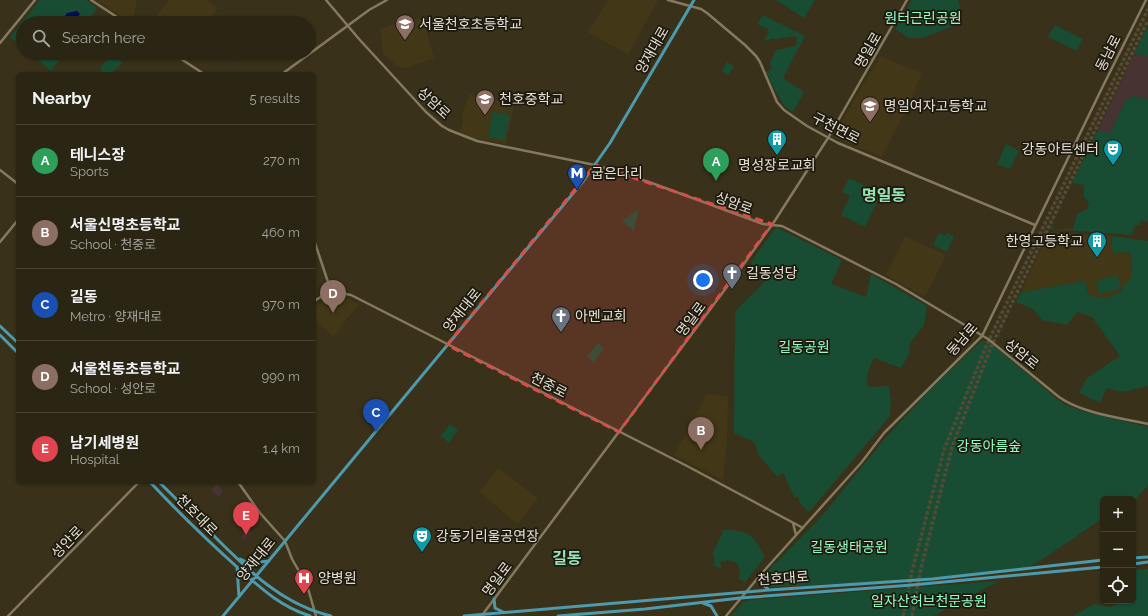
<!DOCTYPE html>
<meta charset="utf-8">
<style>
body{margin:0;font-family:Raleway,"Noto Sans KR",sans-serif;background:#373121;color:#f1f3f6}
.controls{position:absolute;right:12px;bottom:12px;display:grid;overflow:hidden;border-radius:6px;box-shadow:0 1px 3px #0004}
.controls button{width:36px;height:36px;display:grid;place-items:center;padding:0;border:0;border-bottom:1px solid #474233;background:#2b2513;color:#f1f3f6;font:20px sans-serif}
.you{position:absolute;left:703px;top:280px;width:14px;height:14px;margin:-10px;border:3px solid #fff;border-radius:50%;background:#1a73e8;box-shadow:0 0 0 6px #1a73e833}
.badge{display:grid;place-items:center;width:26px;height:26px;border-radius:50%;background:#18d989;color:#fff;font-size:13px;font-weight:700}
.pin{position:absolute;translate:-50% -33px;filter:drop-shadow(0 1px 2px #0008)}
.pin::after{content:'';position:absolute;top:21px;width:14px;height:12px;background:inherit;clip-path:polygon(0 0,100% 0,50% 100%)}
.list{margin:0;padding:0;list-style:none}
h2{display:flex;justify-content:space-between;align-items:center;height:52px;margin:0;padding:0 16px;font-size:17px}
h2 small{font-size:13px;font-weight:400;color:#a6a5a0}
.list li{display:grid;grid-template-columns:26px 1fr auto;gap:12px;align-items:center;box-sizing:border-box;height:72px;padding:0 16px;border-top:1px solid #474233}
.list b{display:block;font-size:15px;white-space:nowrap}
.list p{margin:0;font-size:13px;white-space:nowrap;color:#a6a5a0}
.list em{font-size:13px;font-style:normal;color:#a6a5a0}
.icon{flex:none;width:22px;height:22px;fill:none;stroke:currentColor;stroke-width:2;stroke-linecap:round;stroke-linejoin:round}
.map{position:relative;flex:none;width:1148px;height:616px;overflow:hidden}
.search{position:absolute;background:#2b2513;box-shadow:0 1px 3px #0004;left:16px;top:16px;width:300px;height:44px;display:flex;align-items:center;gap:10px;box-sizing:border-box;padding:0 14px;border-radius:22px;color:#a6a5a0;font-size:15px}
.panel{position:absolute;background:#2b2513;box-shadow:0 1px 3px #0004;left:16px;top:72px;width:300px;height:412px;border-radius:6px}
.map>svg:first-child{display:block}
.built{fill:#423717}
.medical{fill:#483333}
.green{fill:#184d34}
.water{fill:#000c55}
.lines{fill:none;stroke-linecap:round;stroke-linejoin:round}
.highway-tunnel{stroke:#534b35;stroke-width:3.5;stroke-dasharray:3.5 2;stroke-linecap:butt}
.secondary{stroke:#847a60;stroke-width:2.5}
.primary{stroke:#4c9aac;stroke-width:3}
.marked{fill:#d94d4a;fill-opacity:0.2;stroke:#d94d4a;stroke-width:3;stroke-dasharray:8 5;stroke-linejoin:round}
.labels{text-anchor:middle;stroke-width:3.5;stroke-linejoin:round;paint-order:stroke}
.park-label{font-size:14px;fill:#93fdc4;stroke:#1d190f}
.poi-label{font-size:14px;fill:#e6e0d2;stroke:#1d190f;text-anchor:start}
.street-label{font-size:14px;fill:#e6e0d2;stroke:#1d190f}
.quarter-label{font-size:16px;font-weight:bold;fill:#95e3b5;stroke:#1d190f}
</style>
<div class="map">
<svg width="1148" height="616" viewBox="0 0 1148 616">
<rect width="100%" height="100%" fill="#393119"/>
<!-- built -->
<path class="built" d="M97,0H137L132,23H131Z
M168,0H206L218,8L206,23H167L157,16Z
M608,0H658L628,55L588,32Z
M423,19L434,58L407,68L398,67L383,54L380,29L402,21Z
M880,56L922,73L904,114L882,157L836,138L835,133Z
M469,94L514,104L506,144L473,138L460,132L463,120L462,115Z
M1049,232L1112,236L1111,248L1114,253L1130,252L1132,274L1128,283L1122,290L1107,298H1096L1088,294L1085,281L1021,292Z
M905,236L946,255L925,297L886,275Z
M335,297H344L359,304L333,337L314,319V308L326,299Z
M707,394L728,396L727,440L723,480L674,455Z
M498,468L538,498L518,524L479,492Z"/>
<!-- medical -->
<path class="medical" d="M1134,54L1148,56V99L1133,96L1129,98L1125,101L1111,132L1109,133L1098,130Z
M217,484L223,491L219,497L211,490Z
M247,528L252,533L244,541L241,537Z"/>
<!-- green -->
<path class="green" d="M40,0H86L97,8L86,23H23V48L10,37Z
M776,0H815L804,18Z
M912,0H958L962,14L954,26L922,38H909L895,29Z
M763,15L805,36L783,78L804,92L793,112L785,107L775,90L766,72L771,70L770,62L776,50L796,46L797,40L796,36L775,39L773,38L768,40L764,41L769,30L757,24Z
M1055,25L1083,39L1077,51L1048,37Z
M1148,26V56L1134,54Z
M30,53H64L51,71Z
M230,53H246L239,61Z
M112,54L122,63L110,74H104L101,71L100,68Z
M727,62L734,66L728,75L722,71Z
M1133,96L1148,99V222L1141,220L1139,226L1135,225L1132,235L1051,229L1050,228L1052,224L1053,229H1073L1077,214L1087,209L1089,203L1084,197V185L1072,183L1098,130L1108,133L1111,132L1125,101Z
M493,112L510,115L505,140L488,137Z
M1006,144L1019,151L1010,169L997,164Z
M849,178L867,187L863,195L877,202L865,227L841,215L850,196L842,192Z
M639,209L634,231L622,221Z
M776,227L842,260L831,284L866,297L871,274L927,306L924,325L910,343L909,354L901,368L874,358L867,374L868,387L889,386L891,401L890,416L809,512L800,503L798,496L795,498L783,473L777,477L759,455L754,442L734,433L735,311L764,283L751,262Z
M939,233L946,236L947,233L954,236L947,252L933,245Z
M1112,236L1148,241V386L1123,392L1107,388L1100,403L1079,393L1087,378L1120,356L1092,317L1077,312L1067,325L1042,320L1033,309L1016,302L1021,292L1085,281L1088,294C1103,302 1109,297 1122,290L1123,286C1136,279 1131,264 1130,252L1114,253L1111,248Z
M1117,275L1121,288L1099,294L1096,281Z
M981,341H987L995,347L1057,399L1066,405L1082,411L1148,427V485L1133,502V499H1103V518L1043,559L1021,571L913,580L773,587L766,586L762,580L766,573L820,518L887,436L930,390Z
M598,343L604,348L594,362L587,357Z
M450,424L458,430L449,443L441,436Z
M724,530C750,530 753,535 765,557L745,582L739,579L740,571L737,563L727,560L720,562L722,568L715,567L713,552Z
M1148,569V616H1073L1094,604L1110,607L1116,604V601H1133V570Z
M999,581L933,616H731L743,602L749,600Z"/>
<!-- water -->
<path class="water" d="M77,11L80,14L76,19L71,22L66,20L65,16L67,13Z"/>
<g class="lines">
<!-- highway-tunnel -->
<path class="highway-tunnel" d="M903,616L912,571L944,450L987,344L1148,9
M912,616L920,572L952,447L991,347L1148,20"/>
<!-- secondary -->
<path class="secondary" d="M91,0L126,23
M326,0L359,39L426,112L442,126L449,130L477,141L595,165L649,182L763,224L782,226L896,284L988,339L1059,397C1081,413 1121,418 1148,424
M668,0L701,9L707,13L745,45L756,56L760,62L777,102L784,110L807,126L838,143L1035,225
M0,43L35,0
M172,53L204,74
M282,74L369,10L387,0
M0,170L18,184
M314,240L331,291
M0,242L18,220
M331,291L351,295L687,466L803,528
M314,301L331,291
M238,482L260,513L285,541L292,559L307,585L316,616
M793,523L796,535
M483,614L738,272L774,222L828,138L907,0
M8,616L139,482
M726,616L762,573L861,463L884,433L982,336L1102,88L1146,0"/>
<!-- primary -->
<path class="primary" d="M0,326L18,343
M0,335L18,353
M150,482C178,512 207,540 237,567C261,588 279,606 310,616
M159,482C175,498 191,513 207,529C243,565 279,604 331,616
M1133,558L1148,557
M240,559C249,565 258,562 269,561
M1133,564L1148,562
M237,567L239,597
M762,573V584L769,590
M494,599L495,608L503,612
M703,603L711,606L717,616
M223,616L584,180L610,143L694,0
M464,616L769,590L932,579L1103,560
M558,616L645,609L740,598L912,585L1103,567"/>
</g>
<!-- marked area -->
<path class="marked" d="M595,165L772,224L619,432L447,345Z"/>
<!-- icons -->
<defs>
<g id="school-pin" transform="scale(1)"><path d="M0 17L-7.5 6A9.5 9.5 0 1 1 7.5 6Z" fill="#8d6e63" stroke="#1d190f"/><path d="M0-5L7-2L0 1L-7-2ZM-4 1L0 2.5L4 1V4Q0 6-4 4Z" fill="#fff"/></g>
<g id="building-pin" transform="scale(1)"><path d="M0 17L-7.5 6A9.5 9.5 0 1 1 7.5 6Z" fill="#0f9aa8" stroke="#1d190f"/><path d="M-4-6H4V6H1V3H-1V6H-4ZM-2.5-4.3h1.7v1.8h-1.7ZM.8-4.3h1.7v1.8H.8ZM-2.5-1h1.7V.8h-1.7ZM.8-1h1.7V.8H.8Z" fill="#fff"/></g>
<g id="theatre-pin" transform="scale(1)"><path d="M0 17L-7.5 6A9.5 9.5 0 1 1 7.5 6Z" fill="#0f9aa8" stroke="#1d190f"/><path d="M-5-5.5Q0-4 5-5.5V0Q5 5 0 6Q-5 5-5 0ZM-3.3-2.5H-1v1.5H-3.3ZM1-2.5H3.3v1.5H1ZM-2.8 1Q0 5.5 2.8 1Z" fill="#fff"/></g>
<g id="metro-pin" transform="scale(1)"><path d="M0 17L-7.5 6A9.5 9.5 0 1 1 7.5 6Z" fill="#1a4fb4" stroke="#1d190f"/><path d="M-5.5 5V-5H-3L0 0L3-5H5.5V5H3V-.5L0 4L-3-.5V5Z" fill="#fff"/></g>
<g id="church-pin" transform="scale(1)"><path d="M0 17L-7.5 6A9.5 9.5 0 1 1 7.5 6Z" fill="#6b7280" stroke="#1d190f"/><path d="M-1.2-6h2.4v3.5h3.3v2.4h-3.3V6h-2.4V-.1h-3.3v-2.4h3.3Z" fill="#fff"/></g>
<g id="hospital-pin" transform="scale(1)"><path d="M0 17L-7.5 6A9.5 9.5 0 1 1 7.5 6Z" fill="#e0444e" stroke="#1d190f"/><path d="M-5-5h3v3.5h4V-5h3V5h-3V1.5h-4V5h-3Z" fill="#fff"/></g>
</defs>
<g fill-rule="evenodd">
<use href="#school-pin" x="405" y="24"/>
<use href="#school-pin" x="485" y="99"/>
<use href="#school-pin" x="870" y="106"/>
<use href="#building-pin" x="777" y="139"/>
<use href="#theatre-pin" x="1113" y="149"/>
<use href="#metro-pin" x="577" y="173"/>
<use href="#building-pin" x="1097" y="241"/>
<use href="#church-pin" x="732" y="273"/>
<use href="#church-pin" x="561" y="316"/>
<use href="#theatre-pin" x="422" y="536"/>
<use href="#hospital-pin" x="304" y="578"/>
</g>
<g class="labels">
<!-- park labels -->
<g class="park-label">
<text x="923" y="23">원터근린공원</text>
<text x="804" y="352">길동공원</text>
<text x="989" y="451">강동아름숲</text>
<text x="849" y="552">길동생태공원</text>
<text x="929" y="606">일자산허브천문공원</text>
</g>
<!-- poi labels -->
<g class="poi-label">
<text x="419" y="29">서울천호초등학교</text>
<text x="499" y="104">천호중학교</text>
<text x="884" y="111">명일여자고등학교</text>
<text x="1099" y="154" text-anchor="end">강동아트센터</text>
<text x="777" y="170" text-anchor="middle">명성장로교회</text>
<text x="591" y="178">굽은다리</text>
<text x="1083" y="246" text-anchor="end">한영고등학교</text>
<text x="746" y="278">길동성당</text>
<text x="575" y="321">아멘교회</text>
<text x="436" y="541">강동기리울공연장</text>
<text x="318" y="583">양병원</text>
</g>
<!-- street labels -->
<g class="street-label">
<text transform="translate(652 50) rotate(-60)" y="5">양재대로</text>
<text transform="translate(868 50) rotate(-60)" y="5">명일로</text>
<text transform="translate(1108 53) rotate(-63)" y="5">동남로</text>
<text transform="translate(434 103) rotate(43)" y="5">상암로</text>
<text transform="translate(836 128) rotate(27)" y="5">구천면로</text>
<text transform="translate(734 203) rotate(20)" y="5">상암로</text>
<text transform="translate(462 310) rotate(-51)" y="5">양재대로</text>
<text transform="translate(691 319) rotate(-53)" y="5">명일로</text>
<text transform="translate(962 339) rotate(-49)" y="5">동남로</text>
<text transform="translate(1022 354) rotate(39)" y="5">상암로</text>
<text transform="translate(549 385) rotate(27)" y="5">천중로</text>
<text transform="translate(197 515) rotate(45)" y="5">천호대로</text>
<text transform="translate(67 542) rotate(-46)" y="5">성안로</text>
<text transform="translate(256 559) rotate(-51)" y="5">양재대로</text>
<text transform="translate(783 578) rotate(-4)" y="5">천호대로</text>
<text transform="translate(497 579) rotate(-53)" y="5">명일로</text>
</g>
<!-- quarter labels -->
<g class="quarter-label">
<text x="884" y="201">명일동</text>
<text x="567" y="564">길동</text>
</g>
</g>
</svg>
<div class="controls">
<button>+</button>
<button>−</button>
<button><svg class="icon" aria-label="locate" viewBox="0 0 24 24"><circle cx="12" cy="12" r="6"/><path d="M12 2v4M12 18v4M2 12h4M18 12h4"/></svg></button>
</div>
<div class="you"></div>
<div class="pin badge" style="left:716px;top:181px;background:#2e9e5b">A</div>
<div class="pin badge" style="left:701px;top:450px;background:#8d6e63">B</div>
<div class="pin badge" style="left:376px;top:432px;background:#1a4fb4">C</div>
<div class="pin badge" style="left:333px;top:313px;background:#8d6e63">D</div>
<div class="pin badge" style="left:246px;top:535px;background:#e0444e">E</div>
<div class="search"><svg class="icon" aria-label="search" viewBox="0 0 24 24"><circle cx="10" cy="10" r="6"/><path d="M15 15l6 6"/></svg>Search here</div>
<section class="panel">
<h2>Nearby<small>5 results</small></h2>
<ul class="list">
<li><span class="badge" style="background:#2e9e5b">A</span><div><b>테니스장</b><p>Sports</p></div><em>270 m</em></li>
<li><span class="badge" style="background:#8d6e63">B</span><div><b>서울신명초등학교</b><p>School · 천중로</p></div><em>460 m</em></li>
<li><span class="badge" style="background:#1a4fb4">C</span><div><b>길동</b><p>Metro · 양재대로</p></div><em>970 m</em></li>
<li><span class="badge" style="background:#8d6e63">D</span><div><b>서울천동초등학교</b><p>School · 성안로</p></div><em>990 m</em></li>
<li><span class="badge" style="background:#e0444e">E</span><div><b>남기세병원</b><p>Hospital</p></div><em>1.4 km</em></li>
</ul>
</section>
</div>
